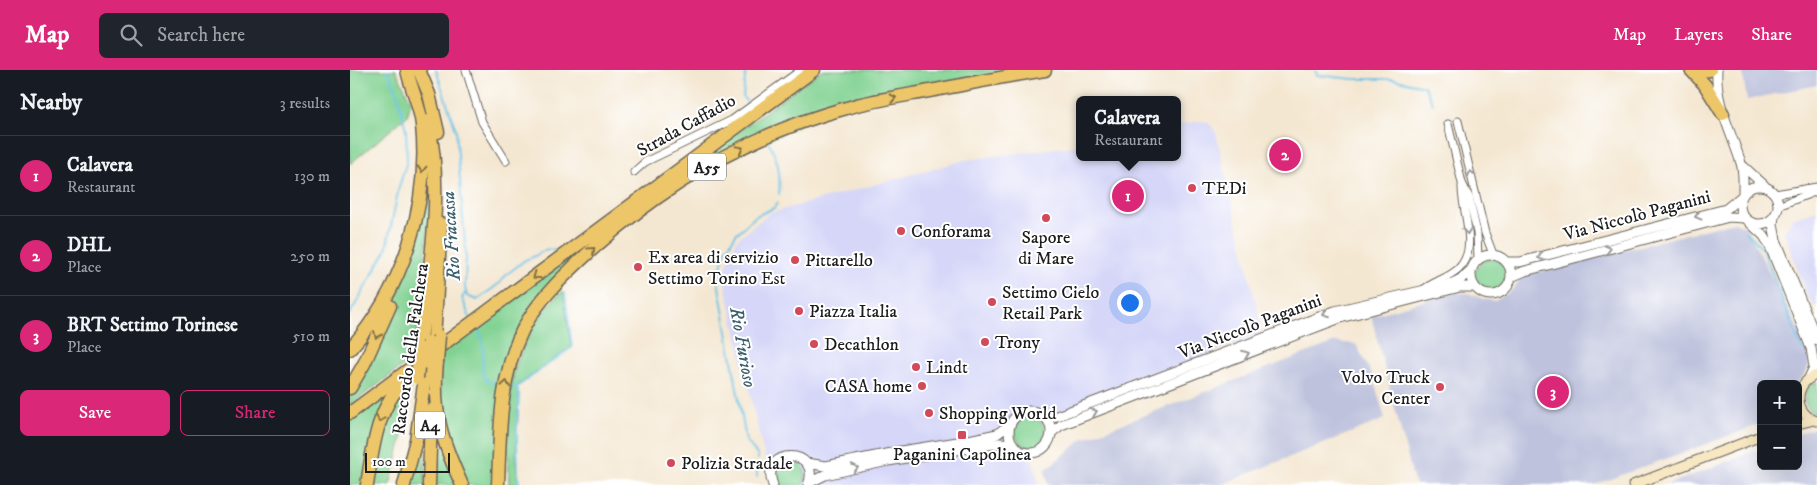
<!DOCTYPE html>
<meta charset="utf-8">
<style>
body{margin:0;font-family:"IM FELL DW Pica",serif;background:#20242c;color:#f1f3f6}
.controls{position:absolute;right:15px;bottom:15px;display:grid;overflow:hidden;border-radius:8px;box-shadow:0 5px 20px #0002}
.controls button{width:45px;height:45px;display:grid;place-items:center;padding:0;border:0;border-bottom:1px solid #363941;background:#171b24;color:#f1f3f6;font:25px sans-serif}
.scale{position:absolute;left:15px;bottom:12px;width:85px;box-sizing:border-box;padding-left:5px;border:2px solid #1c1c1c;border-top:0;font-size:14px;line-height:18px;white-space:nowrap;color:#1c1c1c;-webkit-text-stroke:4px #fff;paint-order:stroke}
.you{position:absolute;left:779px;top:232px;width:18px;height:18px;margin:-12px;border:4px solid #fff;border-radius:50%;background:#1a73e8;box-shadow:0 0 0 8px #1a73e833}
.badge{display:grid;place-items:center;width:32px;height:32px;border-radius:50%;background:#db2777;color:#fff;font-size:16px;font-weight:700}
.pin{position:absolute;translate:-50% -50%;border:2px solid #fff;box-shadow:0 1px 5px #0006}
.popup{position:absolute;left:726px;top:26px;width:105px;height:65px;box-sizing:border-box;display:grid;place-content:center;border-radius:8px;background:#171b24;filter:drop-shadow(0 1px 4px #0005);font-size:16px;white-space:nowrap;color:#9ea1a6}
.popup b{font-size:19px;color:#f1f3f6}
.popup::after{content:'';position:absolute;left:50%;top:100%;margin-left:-10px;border:10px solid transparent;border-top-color:#171b24}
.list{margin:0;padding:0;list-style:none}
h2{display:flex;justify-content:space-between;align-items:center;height:65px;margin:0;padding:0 20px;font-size:21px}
h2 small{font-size:16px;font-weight:400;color:#9ea1a6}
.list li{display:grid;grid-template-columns:32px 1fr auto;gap:15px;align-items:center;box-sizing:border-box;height:80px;padding:0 20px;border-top:1px solid #363941}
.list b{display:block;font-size:19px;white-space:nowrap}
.list p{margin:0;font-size:16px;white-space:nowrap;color:#9ea1a6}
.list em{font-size:16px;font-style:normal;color:#9ea1a6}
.actions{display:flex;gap:10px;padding:15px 20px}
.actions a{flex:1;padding:11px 0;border:1px solid #db2777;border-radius:8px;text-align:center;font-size:18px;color:#db2777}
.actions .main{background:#db2777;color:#fff}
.icon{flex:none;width:28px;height:28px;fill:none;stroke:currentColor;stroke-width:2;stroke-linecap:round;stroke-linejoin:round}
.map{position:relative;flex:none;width:1467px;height:415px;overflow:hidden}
header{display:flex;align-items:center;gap:30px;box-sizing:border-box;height:70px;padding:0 25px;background:#db2777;color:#fff}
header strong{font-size:24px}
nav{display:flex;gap:28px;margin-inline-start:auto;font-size:18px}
.search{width:350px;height:45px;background:#20242c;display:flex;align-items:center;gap:12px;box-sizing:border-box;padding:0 18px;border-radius:8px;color:#9ea1a6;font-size:19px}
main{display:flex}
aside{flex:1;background:#171b24}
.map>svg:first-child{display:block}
.built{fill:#d6d7f8}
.industrial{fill:#bec2dd}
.green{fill:#81d292;stroke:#4e7757}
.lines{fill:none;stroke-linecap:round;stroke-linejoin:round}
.stream{stroke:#6ac3e7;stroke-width:2}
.minor-casing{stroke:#68635b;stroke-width:9}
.tertiary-casing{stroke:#68635b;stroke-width:11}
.secondary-casing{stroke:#68635b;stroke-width:11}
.motorway-casing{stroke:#68635b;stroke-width:15}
.minor{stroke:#fff;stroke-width:7}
.tertiary{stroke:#fff;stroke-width:9}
.secondary{stroke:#f7e8c3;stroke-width:9}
.motorway{stroke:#ecc669;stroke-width:12}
.motorway-bridge-casing{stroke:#68635b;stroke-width:15;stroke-linecap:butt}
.motorway-bridge{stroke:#ecc669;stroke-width:12}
.oneway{stroke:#847142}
.oneway2{stroke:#999}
.poi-dot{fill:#d1495b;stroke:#fff;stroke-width:2}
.labels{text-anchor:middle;stroke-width:4;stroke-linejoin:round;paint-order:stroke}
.shield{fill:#fff;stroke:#606060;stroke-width:1}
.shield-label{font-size:16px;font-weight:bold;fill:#1c1c1c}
.street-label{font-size:18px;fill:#1c1c1c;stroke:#fff}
.poi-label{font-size:18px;fill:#1c1c1c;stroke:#fff;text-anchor:start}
.water-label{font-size:19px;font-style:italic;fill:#3b5f6d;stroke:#fff}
</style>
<header>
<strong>Map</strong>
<div class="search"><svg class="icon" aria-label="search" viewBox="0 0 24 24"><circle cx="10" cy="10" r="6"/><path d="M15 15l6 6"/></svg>Search here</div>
<nav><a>Map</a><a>Layers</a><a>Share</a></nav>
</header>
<main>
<aside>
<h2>Nearby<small>3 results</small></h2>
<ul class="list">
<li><span class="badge">1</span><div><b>Calavera</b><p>Restaurant</p></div><em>130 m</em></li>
<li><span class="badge">2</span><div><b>DHL</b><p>Place</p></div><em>250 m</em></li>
<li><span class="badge">3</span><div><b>BRT Settimo Torinese</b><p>Place</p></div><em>510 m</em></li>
</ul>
<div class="actions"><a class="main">Save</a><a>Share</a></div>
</aside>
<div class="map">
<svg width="1467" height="415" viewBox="0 0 1467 415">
<rect width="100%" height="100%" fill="#fff"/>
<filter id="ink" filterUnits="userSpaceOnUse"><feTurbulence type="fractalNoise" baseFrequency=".02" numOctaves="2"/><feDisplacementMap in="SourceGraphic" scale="10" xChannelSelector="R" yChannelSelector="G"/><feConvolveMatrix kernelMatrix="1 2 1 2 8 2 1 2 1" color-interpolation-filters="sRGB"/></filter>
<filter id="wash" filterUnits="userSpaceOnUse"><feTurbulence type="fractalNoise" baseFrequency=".0096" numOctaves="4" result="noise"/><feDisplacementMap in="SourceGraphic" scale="20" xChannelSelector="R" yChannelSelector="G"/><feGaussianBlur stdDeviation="1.12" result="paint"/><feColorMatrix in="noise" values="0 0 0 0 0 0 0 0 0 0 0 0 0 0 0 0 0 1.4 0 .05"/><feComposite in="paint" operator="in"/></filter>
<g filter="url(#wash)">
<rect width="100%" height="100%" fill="#f4e7d1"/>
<!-- built -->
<path class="built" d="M850,51L857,52L862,56L866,63L912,260L908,265L712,342L698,343L670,340L655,355L660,378L683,391L689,415H421L373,205L387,169L420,143L615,90L729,75V87H827V55Z
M1467,140V236L1465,237L1458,228L1434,161L1443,148Z"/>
<!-- industrial -->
<path class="industrial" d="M1392,0H1467V15L1397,30Z
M1384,152L1396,157L1459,280V293L1456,303L1447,314H1411V354L1244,415H1065L1021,246L1102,223H1118L1133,229L1145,231L1161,221L1173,206Z
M985,272L1006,274L1023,307L1035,349L870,415H698L695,400L733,369Z
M1467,357V415H1316L1411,379V396H1448V364Z"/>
<!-- green -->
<path class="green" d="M0,0H46L61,32L57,46L0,94Z
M472,0H663L489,37L304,123Z
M78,88L80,108L78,157L65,287L0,335V323C20,283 42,243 57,201C70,165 73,126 78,88Z
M271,148L172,252L144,415H115L91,354L90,285L132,251Z
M1125 205a16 16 0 1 1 32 0a16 16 0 1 1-32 0Z
M213,221L221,277L167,316L169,324L166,391L169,415H159C157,357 153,307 184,256C192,243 201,230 213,221Z
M62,306L52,369L40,415H21L36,340Z
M1467,311V345C1450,338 1451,318 1467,311Z
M42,317L14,415H0V348Z
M665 362a15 15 0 1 1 30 0a15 15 0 1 1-30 0Z
M73,356H75V415H59Z
M85,358L109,415H84Z
M439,390C452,393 460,401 453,415H429C423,404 426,393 439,390Z"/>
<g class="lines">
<!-- stream -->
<path class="stream" d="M86,0L106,60L116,186L115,218L117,226L127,230L150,213L156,205L175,190L183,187L197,179L207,181
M396,0L393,26L397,33
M965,0L967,5L1003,9H1043L1074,16L1083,34
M418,71C428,89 431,103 429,124
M1395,162L1403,168L1413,180L1452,280
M116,222L112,228L120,248
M0,244L36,180L49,117L57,91L56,60L47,21L37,0
M127,256C131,263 133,270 133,279C134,296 126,313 149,314
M161,316L167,317C171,328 167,340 167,352C167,373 167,394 169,415
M167,317L222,277L215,223
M408,389V386L396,370L368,211L370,201L375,182L386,164L406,146L424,138L428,132
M407,407V397"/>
</g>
</g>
<g filter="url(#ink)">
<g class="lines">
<!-- minor casing -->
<g class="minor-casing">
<path id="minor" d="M116,0L132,52L156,91
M1108,51L1135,163L1143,184
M1098,54L1112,113L1119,127L1127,163L1128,189
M284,102L295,92L382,50L451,0
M1425,124L1467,117
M1428,136L1467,121
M1074,219C1085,211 1098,208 1108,199C1130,178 1111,141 1112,116"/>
</g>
<!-- tertiary casing -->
<g class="tertiary-casing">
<path id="tertiary" d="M1367,0C1365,34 1381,61 1391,93C1394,103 1393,114 1393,124
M1392,95L1415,116
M1390 135a19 19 0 1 1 38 0a19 19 0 1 1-38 0Z
M1424,146L1423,154L1426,170L1467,270
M1399,152L1414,166L1419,174L1461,278L1464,297L1459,308
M1121 205a20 20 0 1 1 40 0a20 20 0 1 1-40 0Z
M1157,192H1170L1376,139L1392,126
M1161,207L1175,201L1379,147L1394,148
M659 362a21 21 0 1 1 42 0a21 21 0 1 1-42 0Z
M691,344L700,347L707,346L985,241L1101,214L1111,209L1121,200
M701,363L711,355L990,248L1110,217H1125
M456,393L476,396L551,381L614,371L647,364L660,354
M459,413L475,405L538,391L650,373L663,374
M423,415C408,377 473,377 458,415"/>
</g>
<!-- secondary casing -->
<g class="secondary-casing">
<path id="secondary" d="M1467,305C1443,312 1443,344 1467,351
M1448,354L1464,350
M1283,415L1411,366"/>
</g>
<!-- motorway casing -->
<g class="motorway-casing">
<path id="motorway" d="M69,0L79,24L88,62
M1341,0L1355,15L1373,44
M1348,0L1351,1L1360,0
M84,269L91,154
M70,278C78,204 95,125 78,51
M0,279C53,219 80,135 72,55C70,36 61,19 57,0
M87,292C82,342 92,371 112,415
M0,318L14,294L40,236
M0,343L464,0
M17,415C23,376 27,338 56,308
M54,415L66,370L76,300
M79,415L81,340
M148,415C150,363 149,309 172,261C188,228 220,200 247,175C320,111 406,62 500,37C520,31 542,28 563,24C607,16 651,7 695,0"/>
</g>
<!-- minor -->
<use href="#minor" class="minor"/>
<!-- tertiary -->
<use href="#tertiary" class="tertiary"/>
<!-- secondary -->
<use href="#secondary" class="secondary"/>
<!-- motorway -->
<use href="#motorway" class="motorway"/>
<!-- motorway-bridge casing -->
<g class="motorway-bridge-casing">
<path id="motorway-bridge" d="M87,292L89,266
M77,293L79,272
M67,308L70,278"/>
</g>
<!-- motorway-bridge -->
<use href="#motorway-bridge" class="motorway-bridge"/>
</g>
<!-- one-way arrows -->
<defs><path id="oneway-chevron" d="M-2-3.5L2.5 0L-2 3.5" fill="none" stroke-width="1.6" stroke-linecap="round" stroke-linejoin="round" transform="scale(1.25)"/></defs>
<g class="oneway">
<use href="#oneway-chevron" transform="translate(543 28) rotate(-11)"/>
<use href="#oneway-chevron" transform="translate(390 79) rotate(-28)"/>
<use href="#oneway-chevron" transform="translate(72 99) rotate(92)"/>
<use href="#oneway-chevron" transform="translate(242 180) rotate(-42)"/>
<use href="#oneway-chevron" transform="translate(186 206) rotate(144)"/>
<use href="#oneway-chevron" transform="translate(27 265) rotate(114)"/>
<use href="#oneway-chevron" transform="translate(156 314) rotate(-80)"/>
<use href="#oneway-chevron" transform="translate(30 349) rotate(109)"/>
</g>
<g class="oneway2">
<use href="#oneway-chevron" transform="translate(1121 104) rotate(-104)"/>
<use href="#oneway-chevron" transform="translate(1348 146) rotate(165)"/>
<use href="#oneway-chevron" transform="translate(1117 161) rotate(83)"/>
<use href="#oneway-chevron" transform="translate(1258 179) rotate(-15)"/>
<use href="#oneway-chevron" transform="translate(1191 187) rotate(165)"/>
<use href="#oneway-chevron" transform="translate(976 244) rotate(159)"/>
<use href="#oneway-chevron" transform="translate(896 284) rotate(-21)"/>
<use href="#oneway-chevron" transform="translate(744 342) rotate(-21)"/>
<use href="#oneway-chevron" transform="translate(505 398) rotate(-12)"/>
</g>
</g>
<!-- markers -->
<g class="poi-dot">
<circle cx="842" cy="118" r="5"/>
<circle cx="696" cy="148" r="5"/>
<circle cx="551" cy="161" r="5"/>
<circle cx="445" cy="190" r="5"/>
<circle cx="288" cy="197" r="5"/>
<circle cx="642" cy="232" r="5"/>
<circle cx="449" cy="241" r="5"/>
<circle cx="635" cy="272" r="5"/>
<circle cx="464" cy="274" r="5"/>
<circle cx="566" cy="297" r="5"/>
<circle cx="572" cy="316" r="5"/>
<circle cx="1090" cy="317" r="5"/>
<circle cx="579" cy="343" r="5"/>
<rect x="607" y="360" width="10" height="10" rx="2.5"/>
<circle cx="321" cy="393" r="5"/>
</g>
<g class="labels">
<!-- shield labels -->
<g class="shield">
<rect x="338" y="83.5" width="38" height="27" rx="4"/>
<rect x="65" y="341.5" width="30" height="27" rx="4"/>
</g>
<g class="shield-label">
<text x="357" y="103">A55</text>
<text x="80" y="361">A4</text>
</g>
<!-- street labels -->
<g class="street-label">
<text transform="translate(336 55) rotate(-29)" y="6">Strada Caffadio</text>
<text transform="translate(1287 145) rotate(-15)" y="6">Via Niccolò Paganini</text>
<text transform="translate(900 256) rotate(-21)" y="6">Via Niccolò Paganini</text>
<text transform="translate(60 279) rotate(-82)" y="6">Raccordo della Falchera</text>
</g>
<!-- poi labels -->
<g class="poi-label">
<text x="852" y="124">TEDi</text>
<text x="561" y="167">Conforama</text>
<text x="696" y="173" text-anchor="middle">Sapore<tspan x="696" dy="21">di Mare</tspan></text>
<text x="298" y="193">Ex area di servizio<tspan x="298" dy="21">Settimo Torino Est</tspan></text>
<text x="455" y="196">Pittarello</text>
<text x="652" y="228">Settimo Cielo<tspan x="652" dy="21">Retail Park</tspan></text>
<text x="459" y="247">Piazza Italia</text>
<text x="645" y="278">Trony</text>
<text x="474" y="280">Decathlon</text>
<text x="576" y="303">Lindt</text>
<text x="1080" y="313" text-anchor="end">Volvo Truck<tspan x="1080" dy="21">Center</tspan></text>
<text x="562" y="322" text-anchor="end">CASA home</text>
<text x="589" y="349">Shopping World</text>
<text x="612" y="390" text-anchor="middle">Paganini Capolinea</text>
<text x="331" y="399">Polizia Stradale</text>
</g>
<!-- water labels -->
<g class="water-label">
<text transform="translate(100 166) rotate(-94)" y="7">Rio Fracassa</text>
<text transform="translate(394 277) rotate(80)" y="7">Rio Furioso</text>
</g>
</g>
</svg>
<div class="controls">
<button>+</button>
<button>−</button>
</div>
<div class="scale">100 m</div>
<div class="you"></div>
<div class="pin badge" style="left:778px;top:126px">1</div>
<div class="popup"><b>Calavera</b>Restaurant</div>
<div class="pin badge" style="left:935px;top:85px">2</div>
<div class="pin badge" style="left:1203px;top:322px">3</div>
</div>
</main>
